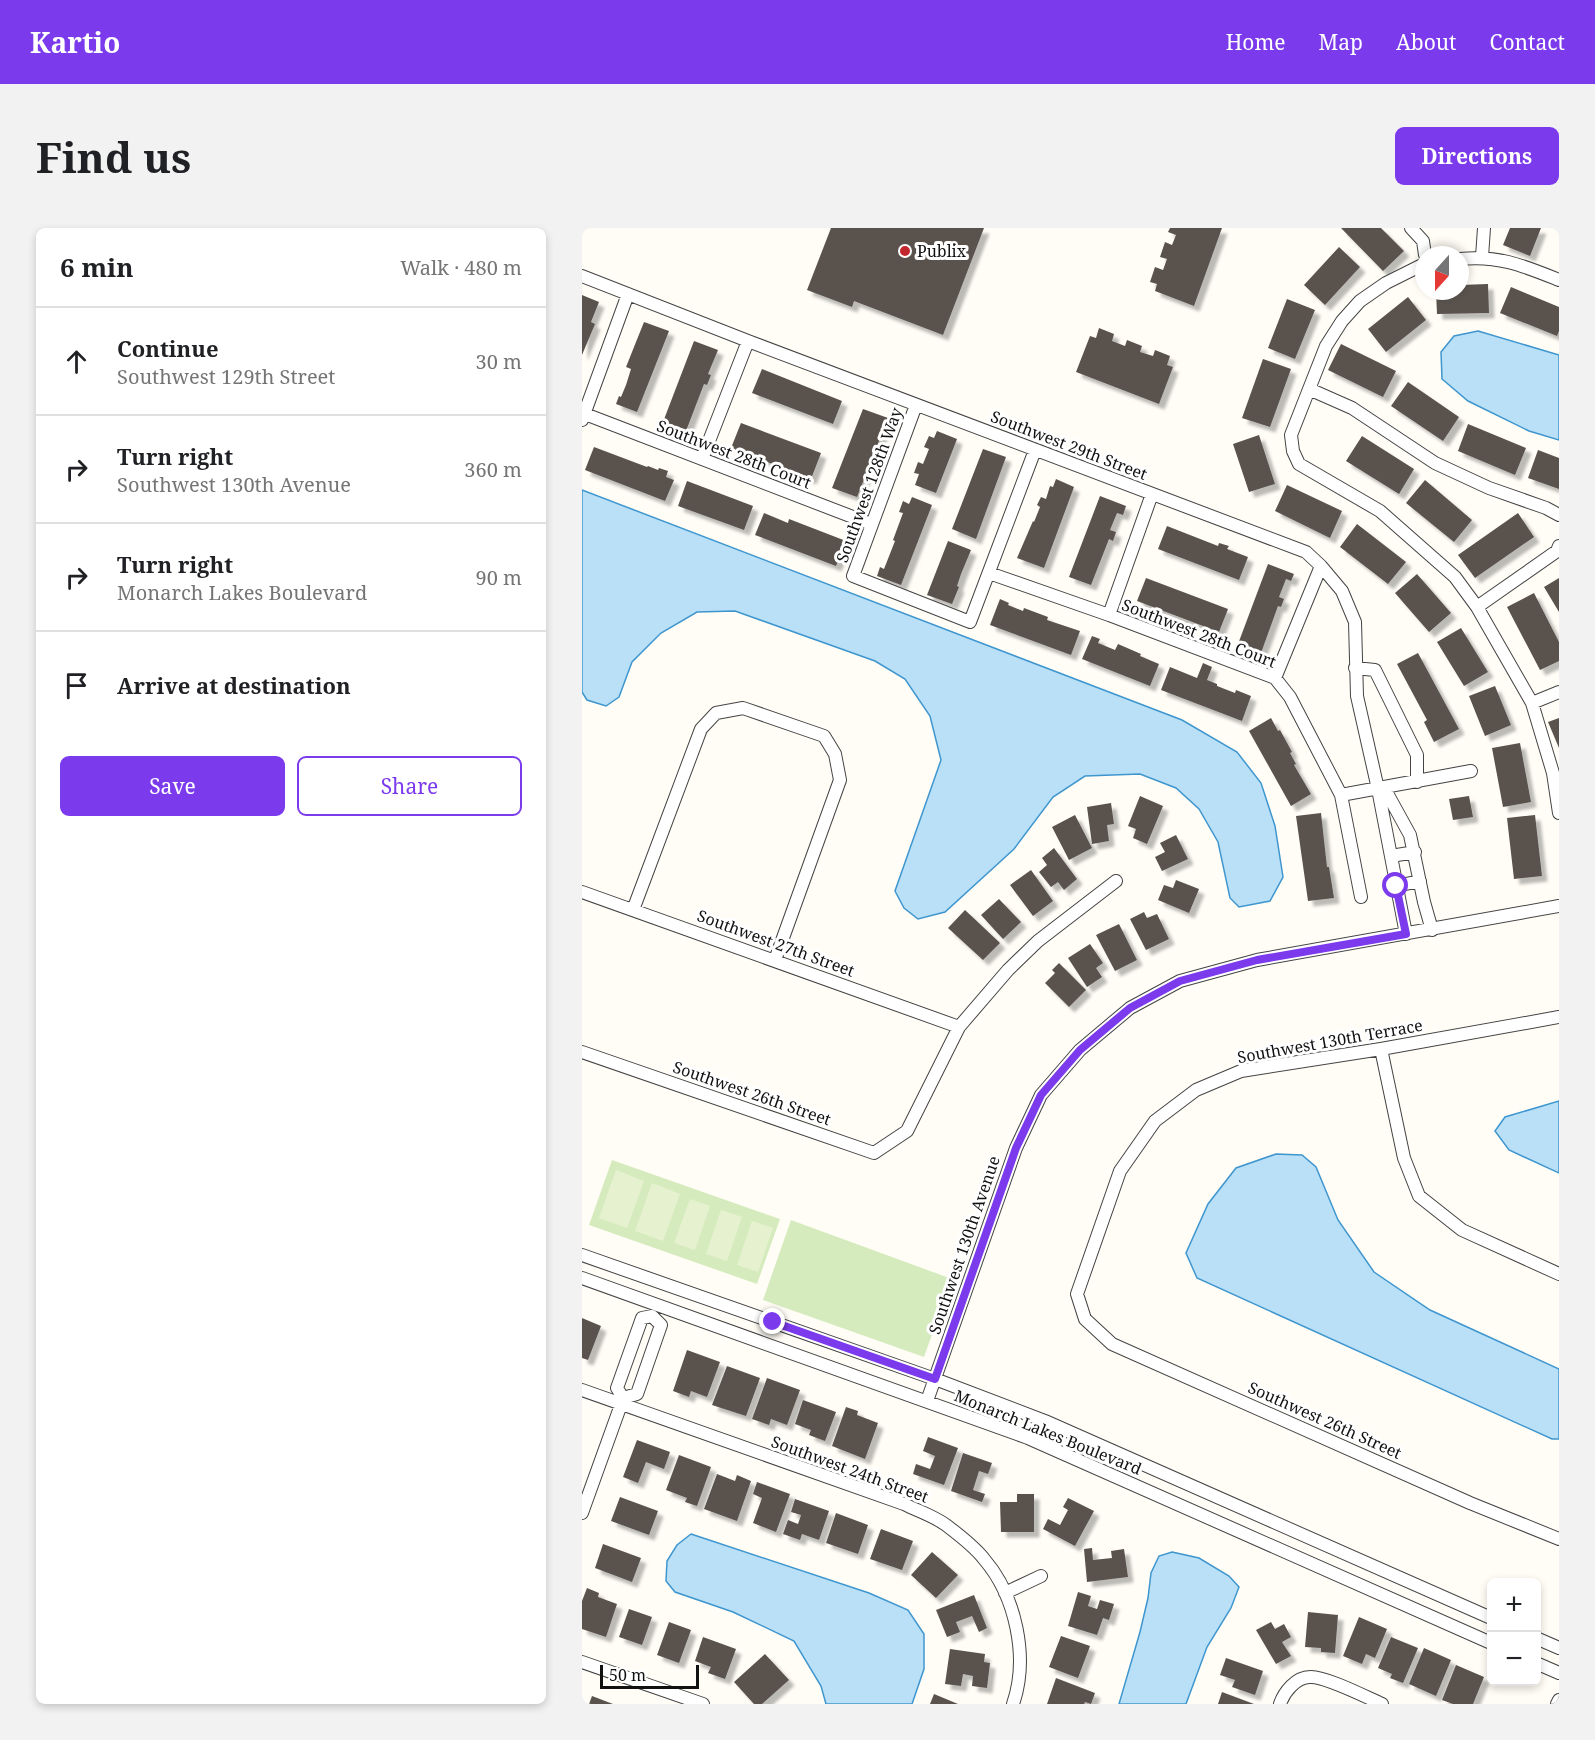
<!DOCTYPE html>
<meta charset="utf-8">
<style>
body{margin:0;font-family:"Noto Serif",serif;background:#f2f2f2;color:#202124}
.controls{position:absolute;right:18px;bottom:18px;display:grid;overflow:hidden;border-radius:9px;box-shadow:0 3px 9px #0003}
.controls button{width:54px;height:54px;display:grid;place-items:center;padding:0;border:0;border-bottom:2px solid #e0e0e0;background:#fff;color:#202124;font:30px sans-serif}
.compass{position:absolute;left:833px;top:18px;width:54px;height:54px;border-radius:50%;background:#fff;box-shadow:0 3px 9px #0003;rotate:201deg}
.scale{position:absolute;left:18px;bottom:15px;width:99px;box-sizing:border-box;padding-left:6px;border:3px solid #111;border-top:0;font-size:16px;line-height:21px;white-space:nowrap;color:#111;-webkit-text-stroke:4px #fff;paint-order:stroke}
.stop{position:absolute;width:18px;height:18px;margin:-14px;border:4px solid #7c3aed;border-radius:50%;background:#fff}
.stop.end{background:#7c3aed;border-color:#fff;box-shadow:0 2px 6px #0008}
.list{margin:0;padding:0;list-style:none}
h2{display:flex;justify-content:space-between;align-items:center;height:78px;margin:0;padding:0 24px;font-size:26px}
h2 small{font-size:20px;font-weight:400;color:#757577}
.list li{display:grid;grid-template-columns:39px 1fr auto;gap:18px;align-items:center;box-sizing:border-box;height:108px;padding:0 24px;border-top:2px solid #e0e0e0}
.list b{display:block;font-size:22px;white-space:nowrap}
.list p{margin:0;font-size:20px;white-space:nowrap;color:#757577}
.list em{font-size:20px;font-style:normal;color:#757577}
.actions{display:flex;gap:12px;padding:18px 24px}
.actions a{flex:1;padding:14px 0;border:2px solid #7c3aed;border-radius:9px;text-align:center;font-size:21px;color:#7c3aed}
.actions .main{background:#7c3aed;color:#fff}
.icon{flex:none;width:33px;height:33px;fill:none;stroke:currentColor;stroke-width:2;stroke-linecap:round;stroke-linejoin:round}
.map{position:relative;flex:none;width:977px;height:1476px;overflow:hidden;border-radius:9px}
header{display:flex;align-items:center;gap:36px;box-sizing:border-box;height:84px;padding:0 30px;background:#7c3aed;color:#fff}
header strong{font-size:28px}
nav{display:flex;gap:33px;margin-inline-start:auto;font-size:21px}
.intro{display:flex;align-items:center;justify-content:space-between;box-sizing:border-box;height:144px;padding:0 36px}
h1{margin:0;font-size:42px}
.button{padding:15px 27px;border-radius:9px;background:#7c3aed;color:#fff;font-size:21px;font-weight:700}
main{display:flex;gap:36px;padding:0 36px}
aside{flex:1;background:#fff;border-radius:9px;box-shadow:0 3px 9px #0003}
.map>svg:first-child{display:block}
.green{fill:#d5ebbd}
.pitch{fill:#e6f2cf}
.water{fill:#b9e0f7;stroke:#3f96cf;stroke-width:1.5}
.building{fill:#5a524d;filter:url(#shadow)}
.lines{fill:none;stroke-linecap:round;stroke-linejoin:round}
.minor-casing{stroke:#444;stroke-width:14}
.minor{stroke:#fff;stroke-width:12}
.route{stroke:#7c3aed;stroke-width:8}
.poi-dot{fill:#c4262e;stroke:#fff;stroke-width:2}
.labels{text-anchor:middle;stroke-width:6;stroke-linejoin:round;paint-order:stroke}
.poi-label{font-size:16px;fill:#111;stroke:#fff;text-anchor:start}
.street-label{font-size:16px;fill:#111;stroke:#fff}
</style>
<header>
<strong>Kartio</strong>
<nav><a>Home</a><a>Map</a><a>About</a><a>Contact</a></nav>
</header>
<div class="intro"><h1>Find us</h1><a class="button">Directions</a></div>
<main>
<aside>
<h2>6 min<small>Walk · 480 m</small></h2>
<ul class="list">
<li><svg class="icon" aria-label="ahead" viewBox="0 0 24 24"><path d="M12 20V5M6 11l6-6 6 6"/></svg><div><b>Continue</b><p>Southwest 129th Street</p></div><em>30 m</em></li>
<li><svg class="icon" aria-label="right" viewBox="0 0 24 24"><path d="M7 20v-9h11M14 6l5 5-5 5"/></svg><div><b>Turn right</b><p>Southwest 130th Avenue</p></div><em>360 m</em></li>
<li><svg class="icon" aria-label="right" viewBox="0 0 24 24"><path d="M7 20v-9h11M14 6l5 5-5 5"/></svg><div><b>Turn right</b><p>Monarch Lakes Boulevard</p></div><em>90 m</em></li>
<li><svg class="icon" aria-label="arrive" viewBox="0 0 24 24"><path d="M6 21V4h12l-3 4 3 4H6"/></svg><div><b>Arrive at destination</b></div></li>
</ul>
<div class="actions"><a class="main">Save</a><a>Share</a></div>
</aside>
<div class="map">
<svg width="977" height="1476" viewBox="0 0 977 1476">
<defs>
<filter id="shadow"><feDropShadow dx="5.5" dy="5.5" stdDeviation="1.5" flood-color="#0004"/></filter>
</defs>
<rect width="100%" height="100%" fill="#fffdf5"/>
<!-- green -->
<path class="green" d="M30,932L198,991L175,1056L7,997Z
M209,992L370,1051L342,1129L181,1072Z"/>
<!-- pitch -->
<path class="pitch" d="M34,942L62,953L45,1000L17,990Z
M70,955L98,966L81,1013L53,1003Z
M108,971L128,978L113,1022L92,1015Z
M139,982L160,989L145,1033L124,1026Z
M170,993L191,1000L176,1044L155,1037Z"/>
<!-- water -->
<path class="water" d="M896,103L977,127V212L947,203L886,173L860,151L859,124L872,108Z
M0,262L600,492L655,524L679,555L693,598L701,649L688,673L657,679L648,670L636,614L617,581L594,560L558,546L503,548L471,569L432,621L363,684L336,691L322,680L313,663L359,532L348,488L323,451L293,433L153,383L115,384L79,405L50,434L37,469L24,478L5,472L0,464Z
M977,873V945L927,922L913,903L923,889Z
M694,926L720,927L734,939L756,992L792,1044L848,1082L977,1141V1211H970L615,1050L604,1025L626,976L654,940Z
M109,1306L287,1365L326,1382L342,1406V1441L330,1476H244L239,1458L212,1413L151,1384L93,1364L84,1353L85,1333L95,1317Z
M590,1324L617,1330L647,1348L657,1359L649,1380L625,1419L604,1476H537L558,1404L566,1370L569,1345L577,1328Z"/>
<!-- building -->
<path class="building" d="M249,0H402L361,107L272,73L270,79L225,62Z
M588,0H640L612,78L573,63L575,56L568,54L573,39L581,42L585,31L578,29L583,14L590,17L594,7L586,4Z
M759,0H799L822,23L801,43Z
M928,0H959L948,28L921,17Z
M757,19L778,39L743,77L722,57Z
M906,56L907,85L855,86L854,63H878V57Z
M929,59L977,79V103L975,108L918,85Z
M0,67L17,74L9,94L13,96L0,127Z
M826,69L844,92L804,124L786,101Z
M705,71L733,82L713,131L686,120Z
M62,94L87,103L55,184L34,176L37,168L39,169L44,157L49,141L44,139Z
M517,100L532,106L530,113L543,118L545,112L560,118L558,124L571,128L573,122L588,128L585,137L591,139L577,176L494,144L508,108L514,110Z
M112,113L136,122L126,146L129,147L125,157L122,156L104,203L81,194Z
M759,116L814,143L801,169L746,142Z
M681,131L709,141L688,199L660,190Z
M180,141L260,173L251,196L170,165Z
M826,154L877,189L861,213L809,178Z
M281,181L306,190L275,269L250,260Z
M159,195L239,225L229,251L149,220Z
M886,196L944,220L933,247L876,223Z
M355,203L375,211L354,265L333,257L337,246L332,245L336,234L341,236L347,221L342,219L347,208L352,210Z
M677,207L693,256L667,264L651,216Z
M780,208L832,241L817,266L764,233Z
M12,219L65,239L66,238L76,242L77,240L86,243L84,249L92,252L83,273L3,242Z
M401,221L424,229L394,311L370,301Z
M956,222L977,230V261L946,250Z
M474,251L492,259L462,340L435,330L451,293L452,294L458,279L455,277L459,269L464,271L468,258L471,259Z
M843,252L890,292L872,314L824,275Z
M105,253L171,278L162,302L96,278Z
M705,257L760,283L748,310L693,283Z
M518,268L544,278L541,287L535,285L528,302L534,304L531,313L527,311L509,357L487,349Z
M330,269L350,277L319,357L295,348L298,339L302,341L313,313L311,312L321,285L317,284L321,273L327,276Z
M182,285L206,295L207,291L264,313L254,338L173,307Z
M936,285L952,309L893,350L876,327Z
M775,296L824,334L806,356L758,319Z
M585,298L636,318L637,315L647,318L645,321L666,329L657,352L576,321Z
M366,313L389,322L379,346L375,358L377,359L370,376L345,367Z
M686,336L712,346L709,353L704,351L697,369L702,371L699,379L696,378L679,425L656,416Z
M835,346L869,385L847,404L813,365Z
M564,350L646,381L637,404L555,373Z
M977,350V384L962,359Z
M952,365L977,414V433L958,442L925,379Z
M418,371L427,375L426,377L441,383L442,380L466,389L465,392L498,403L489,427L408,397Z
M879,400L906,444L882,458L855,414Z
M510,408L518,411L516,415L533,422L536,416L559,426L558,428L577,436L568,458L500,431Z
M836,425L877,501L852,514L842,494L845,492L815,436Z
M621,435L630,439L625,452L635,456V458L653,465L654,462L669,468L660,493L579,462L588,439L615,450Z
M913,458L929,497L903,508L887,468Z
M689,490L696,503L698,502L710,524L708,525L714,536L712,537L729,566L709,578L667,503Z
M977,490V520L966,494Z
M938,515L949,574L921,579L910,520Z
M558,568L581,578L565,616L551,610L554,601L546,598Z
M887,568L891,589L871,592L867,571Z
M529,575L532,596L525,597L527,613L510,616L505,579Z
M739,585L745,639H747L752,670L726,673L714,588Z
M493,587L510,620L487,632L470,599Z
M953,587L960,648L932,651L925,590Z
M594,607L606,631L580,643L573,629L583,624L578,615Z
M472,620L495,651L482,662L476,654L469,659L457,644L465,637L460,630Z
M449,642L471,673L451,688L428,657Z
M594,652L617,661L607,685L576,672L582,657L591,660Z
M417,671L439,694L421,711L399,687Z
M383,682L418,715L401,732L366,700Z
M562,684L565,690L575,686L587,711L564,722L548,691Z
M537,696L555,732L533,743L514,707Z
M508,716L521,735L514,740L520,749L505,759L486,730Z
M477,735L504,762L487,779L463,755L473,745L470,742Z
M0,1090L19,1098L6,1132L0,1130Z
M105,1122L138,1134L125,1169L109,1163L107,1169L91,1163Z
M145,1138L178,1150L164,1188L130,1177Z
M185,1150L218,1162L205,1197L189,1191L187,1197L170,1191Z
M221,1172L254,1184L243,1213L227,1207L229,1202L213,1196Z
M264,1179L276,1183L275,1187L296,1195L283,1231L250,1218Z
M346,1209L376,1220L362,1257L331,1246L334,1236L348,1241L353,1228L341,1223Z
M55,1212L88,1224L82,1241L64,1234L56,1255L41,1249Z
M381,1225L410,1235L406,1246L397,1243L391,1262L403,1266L400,1274L369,1263Z
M97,1227L129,1239L115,1278L103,1274L105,1270L84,1262Z
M135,1246L153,1253L155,1247L169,1253L155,1293L122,1281Z
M175,1254L208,1266L194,1304L171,1295L180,1270L171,1266Z
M435,1266H452V1304H419L418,1274H435Z
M38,1269L76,1283L67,1307L29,1293Z
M486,1270L512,1283L493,1318L461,1301L466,1291L478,1297L486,1282L481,1279Z
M213,1271L247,1283L237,1312L220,1306L218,1312L201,1306L206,1292L216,1296L219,1287L209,1284Z
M254,1285L286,1297L276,1326L244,1315Z
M299,1301L331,1313L320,1342L288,1331Z
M21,1316L59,1330L50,1354L13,1340Z
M510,1320L511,1332L530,1330L529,1323L542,1321L546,1349L505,1354L502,1321Z
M350,1324L376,1347L354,1370L329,1347Z
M5,1360L17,1365L16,1369L35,1376L24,1409L0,1401V1373Z
M496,1364L509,1368L506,1378L515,1381L518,1372L532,1376L527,1392L521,1390L515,1407L486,1398Z
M392,1367L405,1400L397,1404L390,1388L374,1394L378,1404L365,1409L354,1382Z
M47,1381L70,1389L60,1417L37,1409Z
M726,1384L756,1387L753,1425L739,1424V1420L723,1419Z
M777,1389L805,1401L793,1430L784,1426L780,1436L761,1428Z
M87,1394L109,1402L97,1435L75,1427Z
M689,1394L693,1401L702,1396L709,1409L700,1414L709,1428L694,1436L674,1402Z
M479,1408L508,1418L496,1450L467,1439Z
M121,1409L154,1421L143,1451L126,1445L129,1439L113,1433Z
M809,1409L836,1420L821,1455L808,1450L810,1446L796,1440Z
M842,1420L869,1432L854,1468L827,1456Z
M368,1421L403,1426L402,1434L408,1435L405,1460L390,1458L391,1448L381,1446L379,1458L363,1456Z
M183,1426L207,1452L180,1476H172L152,1454Z
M644,1430L681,1443L673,1467L650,1459L653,1452L638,1447Z
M874,1437L902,1449L891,1476H871L860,1472Z
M474,1450L513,1465L509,1476L503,1474L502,1476H465Z
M640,1464L672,1476H636Z
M352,1466L376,1476H348Z
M10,1468L31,1476H7Z"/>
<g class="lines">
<!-- minor casing -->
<g class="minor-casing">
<path id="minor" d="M829,0L841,13L843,27
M900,29L902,0
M878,31C917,27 942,38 977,52
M842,36L804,55L778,73L760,93L744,118L709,207L711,223L717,236L798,283L873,349L895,379L950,475L971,545L977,585
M0,48L166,113L724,324L739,338L760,363L773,394L775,468L796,561L824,706
M727,161L770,180L853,235L907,260L964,280L977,287
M334,177L271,348L388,394L453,222
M3,186L289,296
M0,192L46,66
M120,231L166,113
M407,345L527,387L693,450L708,469L759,567L779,669
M895,379L975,323L977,318
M527,387L570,266
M773,440L793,442L835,527V554
M693,450L739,338
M950,475L977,464
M796,561L806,567L828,607L842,674L850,702
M759,567L889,543
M809,628L833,624
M814,658L838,653
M0,664L377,799
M51,682L119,501L134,485L161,480L242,508L253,526L258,552L193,732
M977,789L799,821L659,843L614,862L573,893L538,943L495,1066L503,1091L530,1116L888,1275L977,1311
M799,821L822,930L837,968L880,1002L977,1046
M0,824L292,925L325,903L377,799L426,742L456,713L534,653
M0,1027L353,1151L463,1193L909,1390
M0,1050L446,1210L909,1415
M70,1088L79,1097L55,1166L41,1170L35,1160L60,1090Z
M0,1162L322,1276C336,1283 352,1288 364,1297C377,1307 392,1318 402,1331C434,1368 447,1430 431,1476
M345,1173L434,920L459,867L498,822L548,780L598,753L675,732L977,678
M0,1285L41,1171
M423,1365L459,1348
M954,1410L977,1420
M0,1434L121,1476
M954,1435L977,1445
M698,1476C702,1464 714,1449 728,1449C743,1448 784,1469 800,1476
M975,1476L977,1472"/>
</g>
<!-- minor -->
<use href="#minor" class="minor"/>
</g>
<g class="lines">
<!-- route -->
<path class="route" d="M191,1094L353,1151L434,920L459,867L498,822L548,780L598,753L675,732L824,706L814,658"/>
</g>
<!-- markers -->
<circle class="poi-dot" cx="323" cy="23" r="6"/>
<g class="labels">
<!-- poi labels -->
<g class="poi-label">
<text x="335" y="29">Publix</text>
</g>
<!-- street labels -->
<g class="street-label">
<text transform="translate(487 217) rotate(21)" y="6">Southwest 29th Street</text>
<text transform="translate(152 226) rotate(21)" y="6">Southwest 28th Court</text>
<text transform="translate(287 257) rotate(-70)" y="6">Southwest 128th Way</text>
<text transform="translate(617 405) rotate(21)" y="6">Southwest 28th Court</text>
<text transform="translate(194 715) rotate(20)" y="6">Southwest 27th Street</text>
<text transform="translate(748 813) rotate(-10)" y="6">Southwest 130th Terrace</text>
<text transform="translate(170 865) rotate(19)" y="6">Southwest 26th Street</text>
<text transform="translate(382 1017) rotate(-71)" y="6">Southwest 130th Avenue</text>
<text transform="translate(743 1192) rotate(24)" y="6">Southwest 26th Street</text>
<text transform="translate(466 1204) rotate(22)" y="6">Monarch Lakes Boulevard</text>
<text transform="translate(268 1241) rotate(20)" y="6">Southwest 24th Street</text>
</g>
</g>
</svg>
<div class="controls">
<button>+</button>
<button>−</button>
</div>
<svg class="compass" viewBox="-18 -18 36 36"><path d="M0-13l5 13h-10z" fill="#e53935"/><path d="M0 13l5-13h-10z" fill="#757577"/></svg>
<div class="scale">50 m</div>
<div class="stop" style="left:814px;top:658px"></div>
<div class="stop end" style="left:191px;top:1094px"></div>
</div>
</main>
